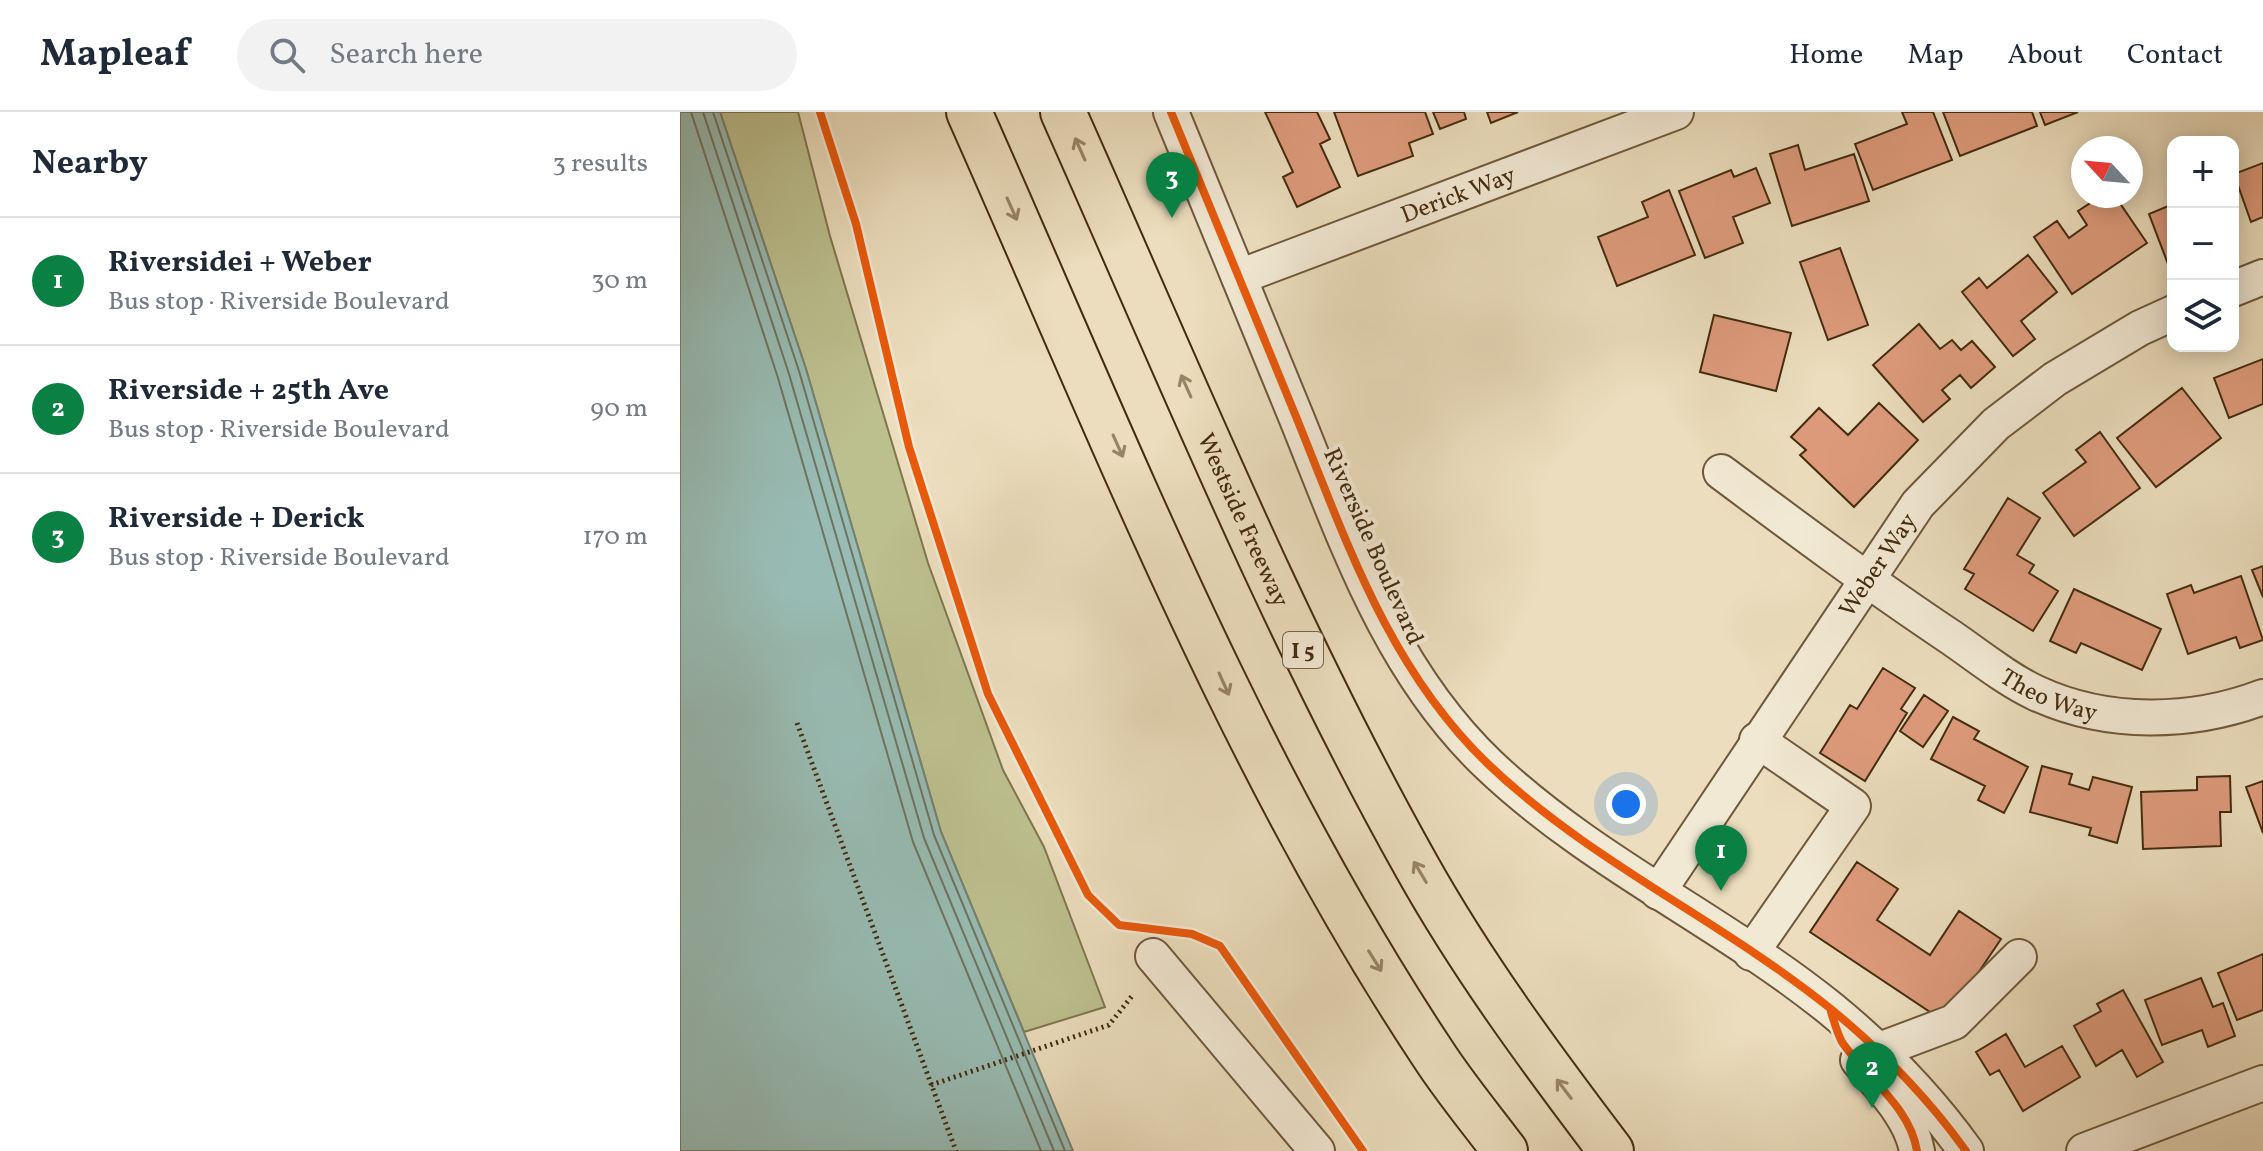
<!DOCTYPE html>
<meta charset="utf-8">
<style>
body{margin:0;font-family:Vollkorn,serif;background:#f2f2f3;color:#1f2937}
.controls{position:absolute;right:24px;top:24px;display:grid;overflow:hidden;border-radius:16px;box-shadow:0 4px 20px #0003}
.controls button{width:72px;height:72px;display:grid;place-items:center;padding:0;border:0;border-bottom:2px solid #e0e1e3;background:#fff;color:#1f2937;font:40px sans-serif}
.compass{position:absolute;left:1391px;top:24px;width:72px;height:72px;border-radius:50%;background:#fff;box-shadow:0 4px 20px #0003;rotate:296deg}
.you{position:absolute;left:946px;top:692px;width:28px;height:28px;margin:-20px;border:6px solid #fff;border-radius:50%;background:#1a73e8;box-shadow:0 0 0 12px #1a73e833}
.badge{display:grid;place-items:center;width:52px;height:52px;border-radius:50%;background:#0b8043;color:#fff;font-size:26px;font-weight:700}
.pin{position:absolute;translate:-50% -66px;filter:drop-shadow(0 2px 4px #0008)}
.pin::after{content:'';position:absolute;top:42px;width:28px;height:24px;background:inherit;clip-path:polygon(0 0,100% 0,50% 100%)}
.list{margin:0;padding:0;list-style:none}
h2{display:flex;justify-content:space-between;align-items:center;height:104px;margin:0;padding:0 32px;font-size:34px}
h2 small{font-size:26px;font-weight:400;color:#747a83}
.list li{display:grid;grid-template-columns:52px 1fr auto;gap:24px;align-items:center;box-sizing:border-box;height:128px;padding:0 32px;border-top:2px solid #e0e1e3}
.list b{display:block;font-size:30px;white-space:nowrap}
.list p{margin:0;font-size:26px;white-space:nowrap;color:#747a83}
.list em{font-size:26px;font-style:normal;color:#747a83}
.icon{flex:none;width:44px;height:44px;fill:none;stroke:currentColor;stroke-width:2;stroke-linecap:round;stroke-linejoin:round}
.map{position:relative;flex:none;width:1583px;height:1039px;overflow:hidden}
header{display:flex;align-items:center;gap:48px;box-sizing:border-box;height:112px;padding:0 40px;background:#fff;border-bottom:2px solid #e0e1e3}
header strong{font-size:38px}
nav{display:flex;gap:44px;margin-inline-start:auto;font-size:28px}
.search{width:560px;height:72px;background:#f2f2f3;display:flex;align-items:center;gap:20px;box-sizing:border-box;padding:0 28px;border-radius:44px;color:#747a83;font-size:30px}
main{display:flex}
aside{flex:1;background:#fff}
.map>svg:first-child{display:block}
.green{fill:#bcbf8e;stroke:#80764e;stroke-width:2}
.water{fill:#98bbb3;stroke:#768271;stroke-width:2}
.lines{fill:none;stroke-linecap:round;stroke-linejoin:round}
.shore{stroke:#6e7460;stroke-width:2}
.building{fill:#de9b7c;stroke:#442c0e;stroke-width:2}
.minor-casing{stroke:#6e583a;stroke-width:38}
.highway-casing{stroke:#442c0e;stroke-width:48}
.path{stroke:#442c0e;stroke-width:5;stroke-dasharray:2 4;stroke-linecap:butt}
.minor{stroke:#f2e9d4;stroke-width:34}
.highway{stroke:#ebddbd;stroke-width:44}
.cycleway-casing{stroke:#f2e9d4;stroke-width:13}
.cycleway{stroke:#e8590c;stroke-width:8}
.oneway{stroke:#988466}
.labels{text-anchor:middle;stroke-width:8;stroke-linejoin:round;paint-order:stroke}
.shield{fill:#f2e9d4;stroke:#786549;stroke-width:2}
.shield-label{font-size:22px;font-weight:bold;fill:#442c0e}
.street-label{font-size:24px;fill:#442c0e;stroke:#f2e9d4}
</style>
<header>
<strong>Mapleaf</strong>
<div class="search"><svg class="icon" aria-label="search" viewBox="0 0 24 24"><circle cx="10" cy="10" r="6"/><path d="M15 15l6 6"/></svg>Search here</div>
<nav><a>Home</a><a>Map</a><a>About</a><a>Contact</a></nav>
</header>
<main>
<aside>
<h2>Nearby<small>3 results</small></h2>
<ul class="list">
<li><span class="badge">1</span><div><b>Riversidei + Weber</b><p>Bus stop · Riverside Boulevard</p></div><em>30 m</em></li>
<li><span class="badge">2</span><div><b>Riverside + 25th Ave</b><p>Bus stop · Riverside Boulevard</p></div><em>90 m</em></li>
<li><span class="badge">3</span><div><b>Riverside + Derick</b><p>Bus stop · Riverside Boulevard</p></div><em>170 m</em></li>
</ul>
</aside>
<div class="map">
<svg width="1583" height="1039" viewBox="0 0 1583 1039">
<rect width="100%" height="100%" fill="#ebddbd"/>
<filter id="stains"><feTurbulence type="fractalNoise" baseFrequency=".0025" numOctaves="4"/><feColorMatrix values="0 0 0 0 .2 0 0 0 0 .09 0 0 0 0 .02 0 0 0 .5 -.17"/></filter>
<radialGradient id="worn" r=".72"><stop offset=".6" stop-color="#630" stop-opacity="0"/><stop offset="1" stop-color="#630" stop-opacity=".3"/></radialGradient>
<!-- green -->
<path class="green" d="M40,0H118L150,124L248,451L323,658L364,735L425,895L344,920L261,720L126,257Z"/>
<!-- water -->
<path class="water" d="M0,0H40L126,257L261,720L393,1039H0Z"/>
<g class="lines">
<!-- shore -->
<path class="shore" d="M11,0L98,266L233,730L361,1039
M23,0L109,262L244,726L374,1039
M33,0L119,259L254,723L385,1039"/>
</g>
<!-- building -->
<path class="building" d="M585,0H637L650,27L640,32L660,75L617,95L603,65L613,60Z
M654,0H745L753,22L729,31L733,44L678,64Z
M753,0H784L786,7L760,17Z
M807,0H838L811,11Z
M1222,0H1253L1272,48L1193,78L1175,32L1227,12Z
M1263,0H1352L1357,14L1280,44Z
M1360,0H1398L1365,13Z
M1118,33L1125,58L1174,42L1189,89L1112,114L1090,42Z
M1583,51V105L1571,110L1554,62Z
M1076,56L1090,91L1053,105L1063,131L1025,146L999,79L1051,58L1054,65Z
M989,78L1015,143L937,174L918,125L968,105L962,90Z
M1421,84H1435L1467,131L1392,182L1354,125L1377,109L1389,126L1407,113L1398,99Z
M1493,92V150L1488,152L1469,102Z
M1160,136L1188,213L1148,228L1120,150Z
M1348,143L1377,180L1341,209L1355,227L1333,244L1282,180L1299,166L1307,176Z
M1034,203L1111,221L1096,279L1020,260Z
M1239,212L1260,237L1272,228L1281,238L1292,229L1315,255L1291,276L1280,263L1262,278L1270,287L1243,310L1193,253Z
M1583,247V292L1549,306L1534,266Z
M1502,276L1541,326L1476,375L1437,326Z
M1199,291L1238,328L1174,395L1120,343L1126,338L1111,325L1139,296L1168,323Z
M1420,320L1460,376L1394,424L1363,381L1406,350L1396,338Z
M1328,386L1360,406L1337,443L1354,453L1349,461L1378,479L1353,519L1285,477L1294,462L1284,457Z
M1583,454V485L1572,458Z
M1561,464L1583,528L1560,536L1556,525L1508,542L1487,482L1511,473L1514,481Z
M1394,477L1481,517L1462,558L1401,531L1396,541L1370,529Z
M1203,556L1235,576L1221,597L1227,601L1185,669L1140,641L1170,593L1177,597Z
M1244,583L1268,599L1243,635L1220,619Z
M1273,605L1299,619L1294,627L1348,655L1324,701L1298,688L1305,674L1251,647Z
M1362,654L1392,662L1389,672L1409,678L1413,665L1452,675L1437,731L1409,723L1411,716L1350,700Z
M1550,664L1551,700H1540L1541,734L1463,737L1461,680L1517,678V665Z
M1583,669V721L1566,675Z
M1177,750L1218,777L1197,808L1250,843L1279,799L1321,827L1265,910L1130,820Z
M1583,842V898L1557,908L1538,861Z
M1521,866L1533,895L1543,891L1555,924L1528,935L1522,918L1482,933L1465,888Z
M1443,878L1483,950L1457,965L1442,938L1416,954L1394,914L1421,899L1417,892Z
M1326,922L1345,955L1382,934L1400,965L1343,999L1319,958L1310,963L1296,940Z"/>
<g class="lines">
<!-- minor casing -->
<g class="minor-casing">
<g id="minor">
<path d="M491,0C533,102 575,205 617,307C667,431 710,559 809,653C911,750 1042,809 1151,897C1201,938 1248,986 1286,1039"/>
<path id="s1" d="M559,165L996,0"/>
<path d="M1553,177L1583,165"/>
<path id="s2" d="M1041,360C1116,416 1191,472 1269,524C1297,543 1326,567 1356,581C1427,614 1512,612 1583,585"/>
<path id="s3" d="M978,780L1238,392L1316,312L1375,267L1460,216L1493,201"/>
<path d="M1071,841L1173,694L1077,628"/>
<path d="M473,844L637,1039"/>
<path d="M1197,939L1274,910L1339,845"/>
<path d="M1178,948C1200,974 1231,1004 1237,1039"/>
<path d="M1404,1039L1583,971"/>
</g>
</g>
<!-- highway casing -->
<g class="highway-casing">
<g id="highway">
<path d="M289,0C431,319 559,650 753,942C775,976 801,1007 825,1039"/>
<path id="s4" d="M383,0C496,253 601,513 737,755C793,855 862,948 931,1039"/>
</g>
</g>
<!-- path -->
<path class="path" d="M117,611L276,1039
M251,973L429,913L452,884"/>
<!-- minor -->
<use href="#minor" class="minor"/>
<!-- highway -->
<use href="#highway" class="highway"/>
<!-- cycleway casing -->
<g class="cycleway-casing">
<path id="cycleway" d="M140,0L176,112L229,335L308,582L408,783L439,813L512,822L540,834L683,1039
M491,0C533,102 575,205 617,307C667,431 710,559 809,653C911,750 1042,809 1151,897C1201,938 1248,986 1286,1039
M1151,900C1154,909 1157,921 1162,930C1186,966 1230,994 1237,1039"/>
</g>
<!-- cycleway -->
<use href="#cycleway" class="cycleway"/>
</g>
<!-- one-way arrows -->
<defs><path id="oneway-shaft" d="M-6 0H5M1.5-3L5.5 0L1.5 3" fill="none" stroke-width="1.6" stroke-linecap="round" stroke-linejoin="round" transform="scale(2)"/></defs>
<g class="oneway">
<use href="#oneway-shaft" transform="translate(400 37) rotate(-114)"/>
<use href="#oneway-shaft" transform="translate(332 97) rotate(66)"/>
<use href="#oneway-shaft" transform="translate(506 274) rotate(-114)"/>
<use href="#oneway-shaft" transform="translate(438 334) rotate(66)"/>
<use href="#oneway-shaft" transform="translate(544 572) rotate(66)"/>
<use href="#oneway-shaft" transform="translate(740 760) rotate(-121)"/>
<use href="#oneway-shaft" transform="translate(695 849) rotate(58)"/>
<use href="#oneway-shaft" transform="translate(884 977) rotate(-127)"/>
</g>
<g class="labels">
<!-- shield labels -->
<rect class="shield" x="603" y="520" width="40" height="36" rx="6"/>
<g class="shield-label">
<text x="623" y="546">I 5</text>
</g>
<!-- street labels -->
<g class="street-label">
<text dy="8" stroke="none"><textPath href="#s1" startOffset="234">Derick Way</textPath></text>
<text dy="8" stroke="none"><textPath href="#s4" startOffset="446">Westside Freeway</textPath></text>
<text transform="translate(694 434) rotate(66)" y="8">Riverside Boulevard</text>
<text dy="8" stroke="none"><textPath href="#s3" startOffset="394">Weber Way</textPath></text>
<text dy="8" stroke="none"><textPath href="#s2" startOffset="398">Theo Way</textPath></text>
</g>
</g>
<rect width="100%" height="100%" filter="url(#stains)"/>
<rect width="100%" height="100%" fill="url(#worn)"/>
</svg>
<div class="controls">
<button>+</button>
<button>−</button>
<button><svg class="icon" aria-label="layers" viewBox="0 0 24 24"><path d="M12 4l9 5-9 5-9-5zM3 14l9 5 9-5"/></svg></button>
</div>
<svg class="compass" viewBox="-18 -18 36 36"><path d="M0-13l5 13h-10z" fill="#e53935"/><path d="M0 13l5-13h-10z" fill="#747a83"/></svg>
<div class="you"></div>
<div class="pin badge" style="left:1041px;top:779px">1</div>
<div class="pin badge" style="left:1192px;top:996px">2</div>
<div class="pin badge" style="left:492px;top:106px">3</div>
</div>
</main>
